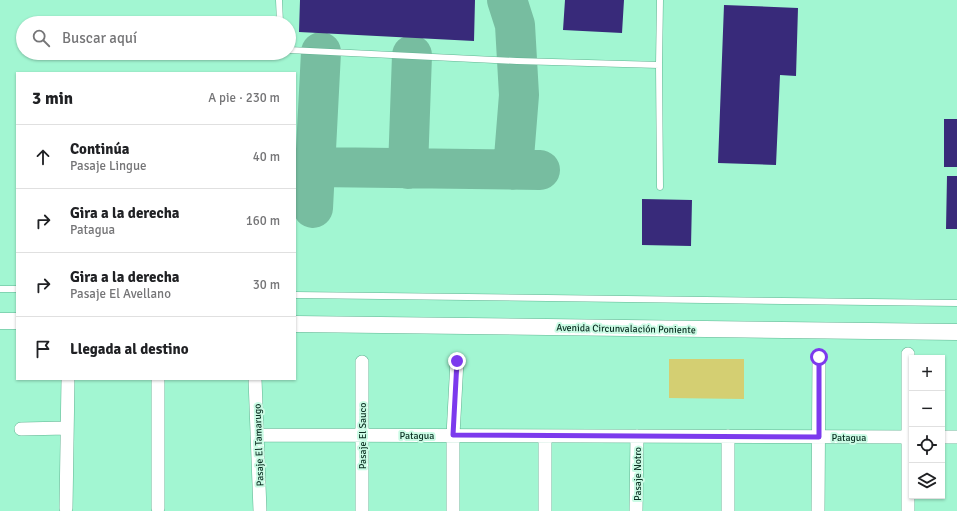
<!DOCTYPE html>
<html lang="es">
<meta charset="utf-8">
<style>
body{margin:0;font-family:Signika,sans-serif;background:#f2f2f2;color:#202124}
.controls{position:absolute;right:12px;bottom:12px;display:grid;overflow:hidden;border-radius:0px;box-shadow:0 1px 3px #0004}
.controls button{width:36px;height:36px;display:grid;place-items:center;padding:0;border:0;border-bottom:1px solid #e0e0e0;background:#fff;color:#202124;font:20px sans-serif}
.stop{position:absolute;width:12px;height:12px;margin:-9px;border:3px solid #7c3aed;border-radius:50%;background:#fff}
.stop.end{background:#7c3aed;border-color:#fff;box-shadow:0 1px 4px #0008}
.list{margin:0;padding:0;list-style:none}
h2{display:flex;justify-content:space-between;align-items:center;height:52px;margin:0;padding:0 16px;font-size:17px}
h2 small{font-size:13px;font-weight:400;color:#757577}
.list li{display:grid;grid-template-columns:26px 1fr auto;gap:12px;align-items:center;box-sizing:border-box;height:64px;padding:0 16px;border-top:1px solid #e0e0e0}
.list b{display:block;font-size:15px;white-space:nowrap}
.list p{margin:0;font-size:13px;white-space:nowrap;color:#757577}
.list em{font-size:13px;font-style:normal;color:#757577}
.icon{flex:none;width:22px;height:22px;fill:none;stroke:currentColor;stroke-width:2;stroke-linecap:round;stroke-linejoin:round}
.map{position:relative;flex:none;width:957px;height:511px;overflow:hidden}
.search{position:absolute;background:#fff;box-shadow:0 1px 3px #0004;left:16px;top:16px;width:280px;height:44px;display:flex;align-items:center;gap:10px;box-sizing:border-box;padding:0 14px;border-radius:22px;color:#757577;font-size:15px}
.panel{position:absolute;background:#fff;box-shadow:0 1px 3px #0004;left:16px;top:72px;width:280px;height:308px;border-radius:0px}
.map>svg:first-child{display:block}
.green{fill:#d4cf72}
.lines{fill:none;stroke-linecap:round;stroke-linejoin:round}
.taxiway{stroke:#77bda0;stroke-width:40}
.building{fill:#382a7a}
.service-casing{stroke:#61b492;stroke-width:7}
.minor-casing{stroke:#61b492;stroke-width:14}
.tertiary-casing{stroke:#61b492;stroke-width:17}
.service{stroke:#fff;stroke-width:6}
.minor{stroke:#fff;stroke-width:13}
.tertiary{stroke:#fff;stroke-width:16}
.route{stroke:#7c3aed;stroke-width:5}
.labels{text-anchor:middle;stroke-width:4;stroke-linejoin:round;paint-order:stroke}
.street-label{font-size:10px;fill:#0c3023;stroke:#cbfbe5}
</style>
<div class="map">
<svg width="957" height="511" viewBox="0 0 957 511">
<rect width="100%" height="100%" fill="#a2f6d2"/>
<!-- green -->
<path class="green" d="M669,359H744V399L669,398Z"/>
<g class="lines">
<!-- taxiway -->
<path class="taxiway" d="M507,0L515,25L519,95L513,170
M316,167L540,170
M408,169L412,55
M313,208L321,52"/>
</g>
<!-- building -->
<path class="building" d="M300,0H475L474,41L299,32Z
M565,0H624L622,33L563,30Z
M724,5L798,8L796,76L780,75L776,165L718,163Z
M944,119H957V167H944Z
M947,176H957V229H946Z
M642,199L692,200L691,246L642,245Z"/>
<g class="lines">
<!-- service casing -->
<g class="service-casing">
<path id="service" d="M279,0L280,23
M289,50L517,61L659,65L660,0
M659,65L660,187
M0,289H17
M295,295L957,303"/>
</g>
<!-- minor casing -->
<g class="minor-casing">
<path id="minor" d="M908,354V511
M158,379V508
M255,379L260,511
M21,429L67,428
M257,435L912,437
M942,437H957
M66,508L68,379
M362,511V362
M453,511V435L457,361
M545,511V436
M636,511L637,436
M728,511V436
M818,511L819,357"/>
</g>
<!-- tertiary casing -->
<g class="tertiary-casing">
<path id="tertiary" d="M0,321H17
M295,324L957,332"/>
</g>
<!-- service -->
<use href="#service" class="service"/>
<!-- minor -->
<use href="#minor" class="minor"/>
<!-- tertiary -->
<use href="#tertiary" class="tertiary"/>
</g>
<g class="lines">
<!-- route -->
<path class="route" d="M457,361L453,435L819,437V357"/>
</g>
<g class="labels">
<!-- street labels -->
<g class="street-label">
<text transform="translate(626 328) rotate(1)" y="4">Avenida Circunvalación Poniente</text>
<text x="417" y="439">Patagua</text>
<text transform="translate(362 436) rotate(-90)" y="4">Pasaje El Sauco</text>
<text x="849" y="441">Patagua</text>
<text transform="translate(258 445) rotate(-92)" y="4">Pasaje El Tamarugo</text>
<text transform="translate(637 474) rotate(-90)" y="4">Pasaje Notro</text>
</g>
</g>
</svg>
<div class="controls">
<button>+</button>
<button>−</button>
<button><svg class="icon" aria-label="locate" viewBox="0 0 24 24"><circle cx="12" cy="12" r="6"/><path d="M12 2v4M12 18v4M2 12h4M18 12h4"/></svg></button>
<button><svg class="icon" aria-label="layers" viewBox="0 0 24 24"><path d="M12 4l9 5-9 5-9-5zM3 14l9 5 9-5"/></svg></button>
</div>
<div class="stop" style="left:819px;top:357px"></div>
<div class="stop end" style="left:457px;top:361px"></div>
<div class="search"><svg class="icon" aria-label="search" viewBox="0 0 24 24"><circle cx="10" cy="10" r="6"/><path d="M15 15l6 6"/></svg>Buscar aquí</div>
<section class="panel">
<h2>3 min<small>A pie · 230 m</small></h2>
<ul class="list">
<li><svg class="icon" aria-label="ahead" viewBox="0 0 24 24"><path d="M12 20V5M6 11l6-6 6 6"/></svg><div><b>Continúa</b><p>Pasaje Lingue</p></div><em>40 m</em></li>
<li><svg class="icon" aria-label="right" viewBox="0 0 24 24"><path d="M7 20v-9h11M14 6l5 5-5 5"/></svg><div><b>Gira a la derecha</b><p>Patagua</p></div><em>160 m</em></li>
<li><svg class="icon" aria-label="right" viewBox="0 0 24 24"><path d="M7 20v-9h11M14 6l5 5-5 5"/></svg><div><b>Gira a la derecha</b><p>Pasaje El Avellano</p></div><em>30 m</em></li>
<li><svg class="icon" aria-label="arrive" viewBox="0 0 24 24"><path d="M6 21V4h12l-3 4 3 4H6"/></svg><div><b>Llegada al destino</b></div></li>
</ul>
</section>
</div>
